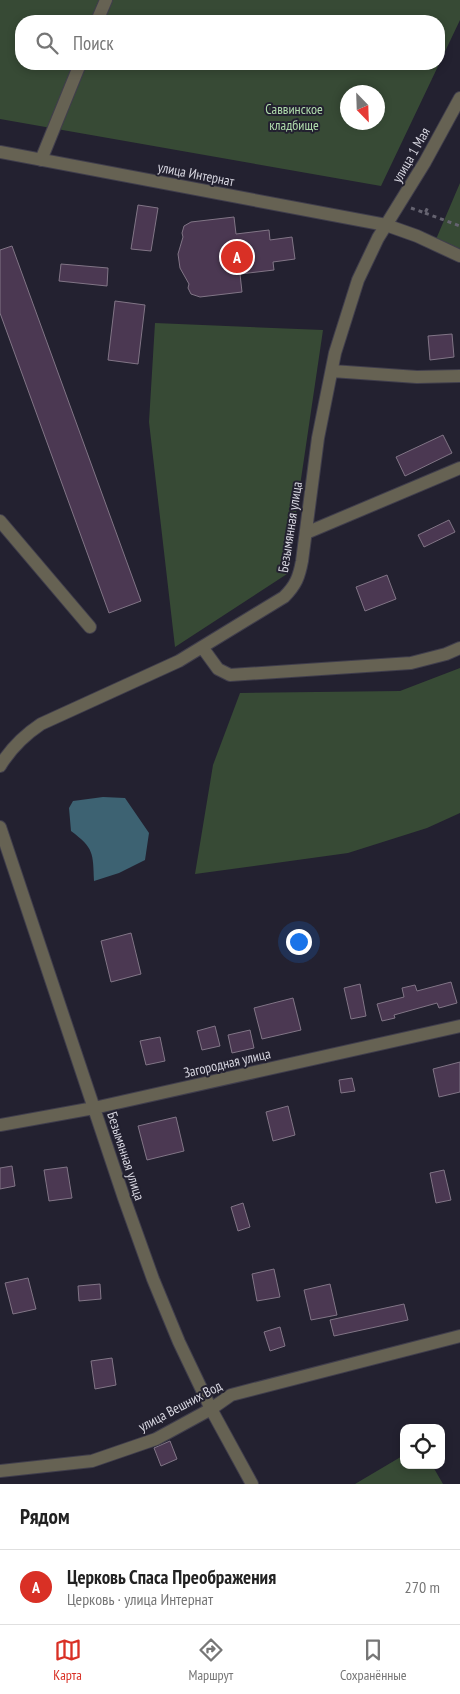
<!DOCTYPE html>
<html lang="ru">
<meta charset="utf-8">
<style>
body{margin:0;font-family:"PT Sans Narrow",sans-serif;background:#f6f6f6;color:#222}
.controls{position:absolute;right:15px;bottom:15px;display:grid;overflow:hidden;border-radius:10px;box-shadow:0 2px 8px #0003}
.controls button{width:45px;height:45px;display:grid;place-items:center;padding:0;border:0;border-bottom:1px solid #e0e0e0;background:#fff;color:#222;font:25px sans-serif}
.compass{position:absolute;left:340px;top:85px;width:45px;height:45px;border-radius:50%;background:#fff;box-shadow:0 2px 8px #0003;rotate:157deg}
.you{position:absolute;left:298px;top:941px;width:18px;height:18px;margin:-12px;border:4px solid #fff;border-radius:50%;background:#1a73e8;box-shadow:0 0 0 8px #1a73e833}
.badge{display:grid;place-items:center;width:32px;height:32px;border-radius:50%;background:#d93025;color:#fff;font-size:16px;font-weight:700}
.pin{position:absolute;translate:-50% -50%;border:2px solid #fff;box-shadow:0 1px 5px #0006}
.list{margin:0;padding:0;list-style:none}
h2{display:flex;justify-content:space-between;align-items:center;height:65px;margin:0;padding:0 20px;font-size:21px}
h2 small{font-size:16px;font-weight:400;color:#767676}
.list li{display:grid;grid-template-columns:32px 1fr auto;gap:15px;align-items:center;box-sizing:border-box;height:75px;padding:0 20px;border-top:1px solid #e0e0e0}
.list b{display:block;font-size:19px;white-space:nowrap}
.list p{margin:0;font-size:16px;white-space:nowrap;color:#767676}
.list em{font-size:16px;font-style:normal;color:#767676}
.icon{flex:none;width:28px;height:28px;fill:none;stroke:currentColor;stroke-width:2;stroke-linecap:round;stroke-linejoin:round}
.map{position:relative;flex:none;width:460px;height:1484px;overflow:hidden}
.search{position:absolute;background:#fff;box-shadow:0 2px 8px #0003;left:15px;right:15px;top:15px;height:55px;display:flex;align-items:center;gap:12px;box-sizing:border-box;padding:0 18px;border-radius:20px;color:#767676;font-size:19px}
.sheet{height:140px;background:#fff}
nav{display:flex;justify-content:space-around;align-items:center;box-sizing:border-box;height:70px;border-top:1px solid #e0e0e0;background:#fff;font-size:14px;color:#767676}
nav a{display:grid;justify-items:center;gap:2px}
nav .on{color:#d93025}
.map>svg:first-child{display:block}
.green{fill:#374a35;fill-rule:evenodd}
.water{fill:#3d6272}
.building{fill:#4b3852;stroke:#817586}
.lines{fill:none;stroke-linecap:round;stroke-linejoin:round}
.minor-casing{stroke:#403e4c;stroke-width:14}
.path{stroke:#656370;stroke-width:3;stroke-dasharray:4 4;stroke-linecap:butt}
.minor{stroke:#666253;stroke-width:12}
.labels{text-anchor:middle;stroke-width:4;stroke-linejoin:round;paint-order:stroke}
.park-label{font-size:14px;fill:#b0dcac;stroke:#232130}
.street-label{font-size:14px;fill:#d7d6e0;stroke:#232130}
</style>
<div class="map">
<svg width="460" height="1484" viewBox="0 0 460 1484">
<rect width="100%" height="100%" fill="#232130"/>
<!-- green -->
<path class="green" d="M0,0H460V20L381,186L0,119ZM21,21H439V64H21ZM348,92H378V122H348Z
M460,183V256L434,244Z
M155,323L323,330L287,574L175,647L149,422Z
M460,668V813L427,828L348,853L195,874L213,765L240,693L400,691Z
M404,1455V1465H432L443,1484H355Z"/>
<!-- water -->
<path class="water" d="M103,797L125,798L149,833L145,860L119,873L94,881C93,853 94,848 71,831L69,808L73,801Z"/>
<!-- building -->
<path class="building" d="M138,205L158,208L151,251L131,249Z
M234,217L236,234L269,230L270,240L292,237L295,259L273,262L274,270L240,274L242,292L200,297L191,294L188,288L189,284L180,268L178,254L183,237L182,233L184,226L191,222Z
M12,246L141,601L109,613L0,313V250Z
M61,264L108,268L107,286L59,281Z
M115,301L145,305L138,364L108,360Z
M452,334L454,357L430,360L428,336Z
M443,435L452,453L405,476L396,457Z
M449,520L455,532L424,547L418,535Z
M387,575L396,599L365,611L356,587Z
M131,933L141,974L111,982L101,941Z
M451,982L457,1003L439,1008L437,1003L394,1015L395,1018L382,1021L377,1004L404,997L402,988L415,985L417,991Z
M360,984L366,1016L351,1019L344,988Z
M293,998L301,1030L262,1039L254,1008Z
M215,1026L220,1046L202,1050L197,1031Z
M250,1030L254,1048L232,1053L228,1035Z
M160,1037L165,1061L146,1065L140,1041Z
M460,1062V1092L439,1097L433,1069Z
M352,1078L355,1091L341,1093L339,1080Z
M288,1106L295,1135L273,1141L266,1112Z
M176,1117L184,1151L147,1160L138,1126Z
M12,1166L15,1186L0,1189V1168Z
M67,1167L72,1198L49,1201L44,1170Z
M444,1170L451,1200L436,1203L430,1173Z
M243,1203L250,1227L238,1231L231,1207Z
M274,1269L280,1297L257,1301L252,1274Z
M28,1278L36,1309L13,1314L5,1283Z
M100,1284L101,1299L79,1301L78,1286Z
M330,1284L337,1315L311,1320L304,1290Z
M404,1304L408,1320L334,1336L330,1320Z
M280,1327L285,1346L270,1351L264,1332Z
M112,1358L116,1385L95,1389L91,1361Z
M170,1441L177,1459L161,1466L154,1448Z"/>
<g class="lines">
<!-- minor casing -->
<g class="minor-casing">
<path id="minor" d="M97,21L106,0
M0,152L386,225L417,236L460,256
M41,160L80,64
M332,371L417,377L460,376
M0,521L90,627
M306,533L460,468
M202,647L218,669L230,675L411,663L446,654L460,648
M0,766C11,748 23,736 41,724L179,661L284,597C296,585 299,577 302,561L318,438L335,353L358,280L378,238L425,162L460,98
M0,827L124,1198L153,1279L179,1342L211,1409L252,1484
M0,1125L94,1108L460,1026
M0,1471L92,1461L156,1439L211,1409L231,1395L460,1336"/>
</g>
<!-- path -->
<path class="path" d="M411,208L425,213L429,205
M425,213L460,226"/>
<!-- minor -->
<use href="#minor" class="minor"/>
</g>
<g class="labels">
<!-- park labels -->
<g class="park-label">
<text x="294" y="114">Саввинское<tspan x="294" dy="16">кладбище</tspan></text>
</g>
<!-- street labels -->
<g class="street-label">
<text transform="translate(411 155) rotate(-60)" y="5">улица 1 Мая</text>
<text transform="translate(196 174) rotate(11)" y="5">улица Интернат</text>
<text transform="translate(290 527) rotate(-81)" y="5">Безымянная улица</text>
<text transform="translate(227 1063) rotate(-13)" y="5">Загородная улица</text>
<text transform="translate(126 1156) rotate(72)" y="5">Безымянная улица</text>
<text transform="translate(180 1406) rotate(-28)" y="5">улица Вешних Вод</text>
</g>
</g>
</svg>
<div class="controls">
<button><svg class="icon" aria-label="locate" viewBox="0 0 24 24"><circle cx="12" cy="12" r="6"/><path d="M12 2v4M12 18v4M2 12h4M18 12h4"/></svg></button>
</div>
<svg class="compass" viewBox="-18 -18 36 36"><path d="M0-13l5 13h-10z" fill="#e53935"/><path d="M0 13l5-13h-10z" fill="#767676"/></svg>
<div class="you"></div>
<div class="pin badge" style="left:237px;top:257px">A</div>
<div class="search"><svg class="icon" aria-label="search" viewBox="0 0 24 24"><circle cx="10" cy="10" r="6"/><path d="M15 15l6 6"/></svg>Поиск</div>
</div>
<section class="sheet">
<h2>Рядом<small></small></h2>
<ul class="list">
<li><span class="badge">A</span><div><b>Церковь Спаса Преображения</b><p>Церковь · улица Интернат</p></div><em>270 m</em></li>
</ul>
</section>
<nav>
<a class="on"><svg class="icon" aria-label="map" viewBox="0 0 24 24"><path d="M3 6l6-2 6 2 6-2v14l-6 2-6-2-6 2zM9 4v14M15 6v14"/></svg>Карта</a>
<a><svg class="icon" aria-label="directions" viewBox="0 0 24 24"><path d="M12 3l9 9-9 9-9-9zM9 14v-3h6M13 9l2 2-2 2"/></svg>Маршрут</a>
<a><svg class="icon" aria-label="saved" viewBox="0 0 24 24"><path d="M7 4h10v16l-5-4-5 4z"/></svg>Сохранённые</a>
</nav>
